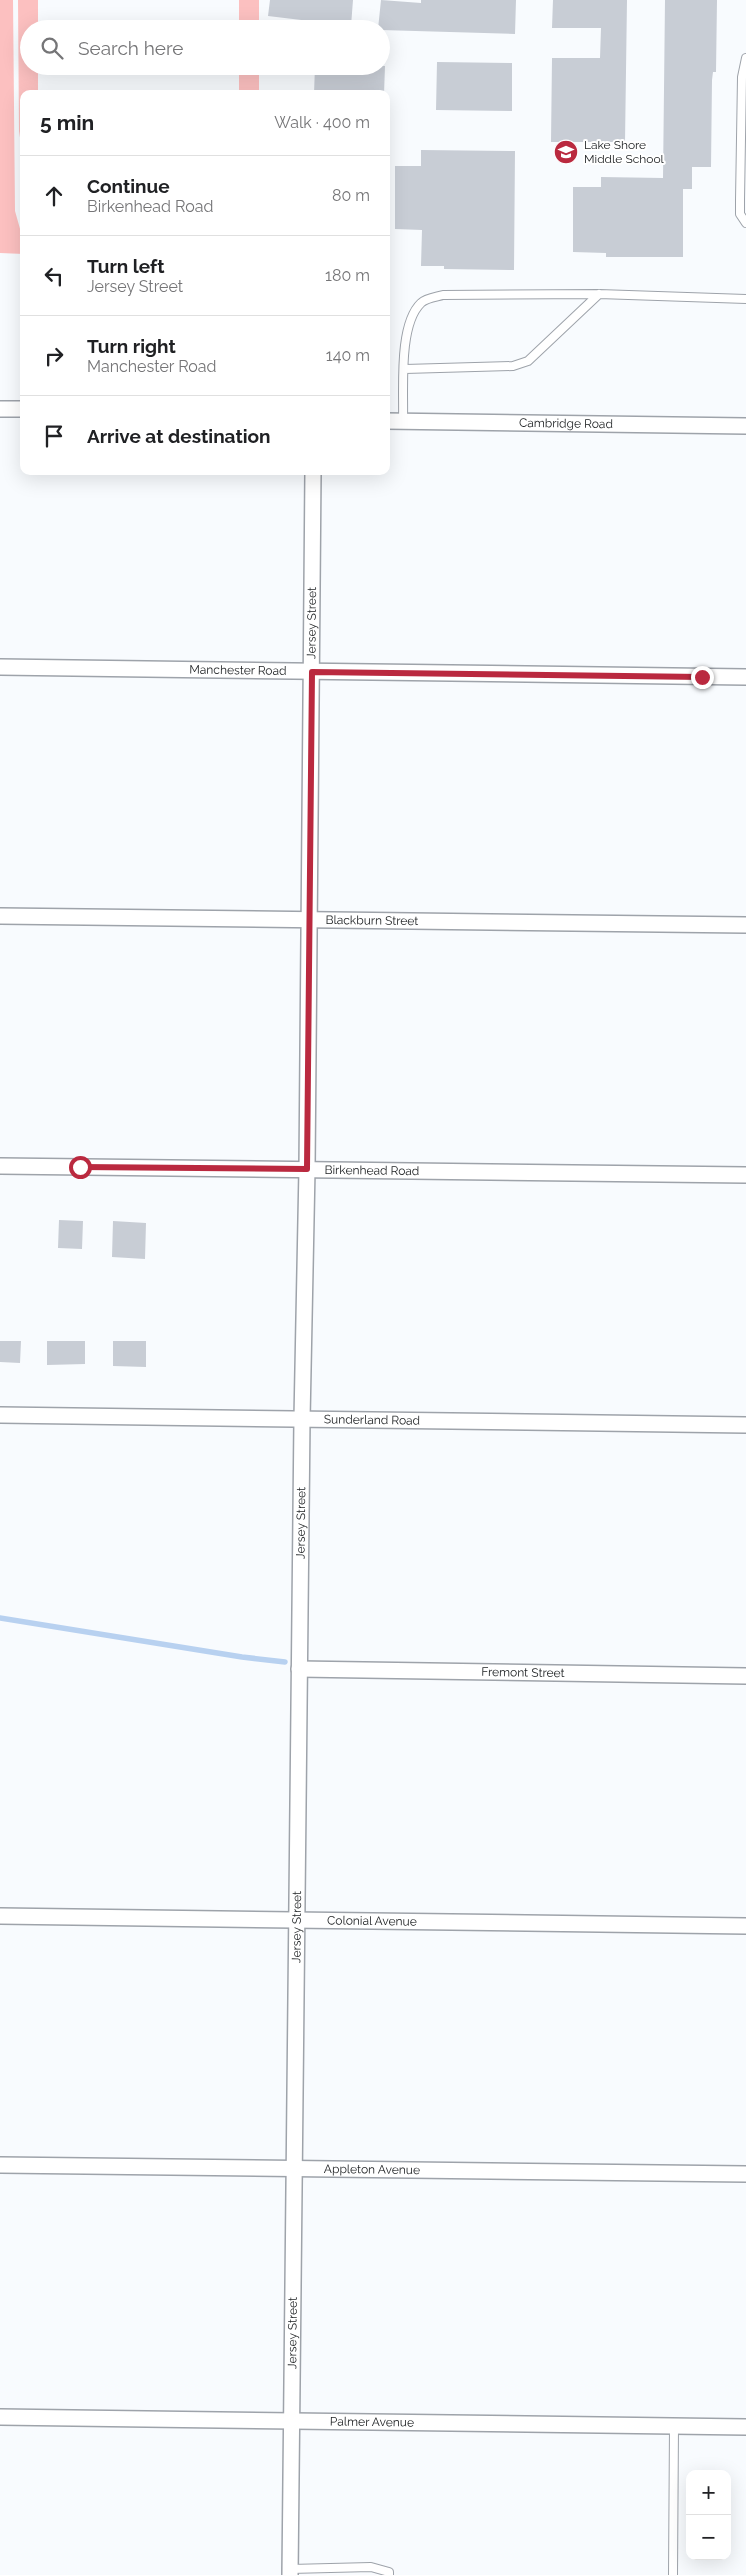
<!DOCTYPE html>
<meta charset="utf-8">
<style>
body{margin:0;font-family:Raleway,sans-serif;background:#f2f2f2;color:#202124}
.controls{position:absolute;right:15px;bottom:15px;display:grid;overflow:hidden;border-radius:10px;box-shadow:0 5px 20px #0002}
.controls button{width:45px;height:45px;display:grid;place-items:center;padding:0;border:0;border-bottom:1px solid #e0e0e0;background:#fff;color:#202124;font:25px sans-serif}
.stop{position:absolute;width:15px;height:15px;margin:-11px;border:4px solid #ba293f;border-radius:50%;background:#fff}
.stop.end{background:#ba293f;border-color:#fff;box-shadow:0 1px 5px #0008}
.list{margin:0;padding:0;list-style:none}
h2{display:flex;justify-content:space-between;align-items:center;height:65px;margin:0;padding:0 20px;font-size:21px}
h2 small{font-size:16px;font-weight:400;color:#757577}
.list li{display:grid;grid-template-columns:32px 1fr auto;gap:15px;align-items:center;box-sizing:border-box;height:80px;padding:0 20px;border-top:1px solid #e0e0e0}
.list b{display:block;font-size:19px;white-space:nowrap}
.list p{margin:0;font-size:16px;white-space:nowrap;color:#757577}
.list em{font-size:16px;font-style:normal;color:#757577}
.icon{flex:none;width:28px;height:28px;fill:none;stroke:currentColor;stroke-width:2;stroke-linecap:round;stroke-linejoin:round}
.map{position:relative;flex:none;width:746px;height:2575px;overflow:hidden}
.search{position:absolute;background:#fff;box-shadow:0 5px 20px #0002;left:20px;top:20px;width:370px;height:55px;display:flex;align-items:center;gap:12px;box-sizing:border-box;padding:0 18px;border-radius:28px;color:#757577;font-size:19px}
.panel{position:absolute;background:#fff;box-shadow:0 5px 20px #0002;left:20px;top:90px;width:370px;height:385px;border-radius:10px}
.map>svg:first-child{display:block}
.green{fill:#fcc0c0}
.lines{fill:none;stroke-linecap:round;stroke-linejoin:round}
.stream{stroke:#b8d1f0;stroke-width:5.5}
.building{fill:#c8cdd5}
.lane-casing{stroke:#9ea3aa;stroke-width:10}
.street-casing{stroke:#9ea3aa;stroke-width:18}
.lane{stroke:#fff;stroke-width:8}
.street{stroke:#fff;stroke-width:15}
.route{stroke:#ba293f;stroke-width:6}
.labels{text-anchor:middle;stroke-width:4;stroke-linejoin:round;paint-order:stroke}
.poi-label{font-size:12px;fill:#212426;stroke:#fff;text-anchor:start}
.street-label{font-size:12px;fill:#212426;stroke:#fff}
</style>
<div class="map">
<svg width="746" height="2575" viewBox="0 0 746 2575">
<rect width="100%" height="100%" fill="#f8fbfe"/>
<!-- green -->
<path class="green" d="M0,0H13L15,211L24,243V254L0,253Z
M18,0H38V29H29V66H38V94H24V164L19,131Z
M239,0H259V29H239Z
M239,66H259V94H239Z"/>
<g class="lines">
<!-- stream -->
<path class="stream" d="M0,1618L242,1657L285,1662"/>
</g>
<!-- building -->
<path class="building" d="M270,0H353L351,26L268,16Z
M381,0L421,3V0H516L515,34L381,30L378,29Z
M553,0H627L625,142H551L552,58H600L601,28H552Z
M665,0H717L716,72H713L712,80L711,167H692V189H683V257H606V253L573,252V187H601V177L663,178Z
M437,62L512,63V111L436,110Z
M315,66H385L384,94H314Z
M421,150L515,151L514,270L444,269V266H421L422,230L395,229V166H421Z
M59,1220L83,1221L82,1249L58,1248Z
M113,1221L146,1223L145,1259L112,1257Z
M0,1341H21L20,1363L0,1362Z
M47,1341H85V1364L47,1365Z
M113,1341H146V1367L113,1366Z"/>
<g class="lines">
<!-- lane casing -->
<g class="lane-casing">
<path id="lane" d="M746,58L742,77L740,200V214L746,223
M405,369L513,366L528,361L599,294
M403,421C404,390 398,325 421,303C426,298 436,297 443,295L599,294L746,299
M290,2569L371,2567L389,2572V2575
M673,2575L674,2426"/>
</g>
<!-- street casing -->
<g class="street-casing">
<g id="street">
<path d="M0,409H24"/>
<path id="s1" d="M386,421L746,426"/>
<path id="s2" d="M0,667L746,677"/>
<path id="s3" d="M0,916L746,925"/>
<path id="s4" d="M0,1166L746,1175"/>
<path id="s5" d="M0,1415L746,1425"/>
<path id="s6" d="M299,1669L746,1676"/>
<path id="s7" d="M0,1916L746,1926"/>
<path id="s8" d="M0,2165L746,2174"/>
<path id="s9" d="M0,2417L746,2427"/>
<path id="s10" d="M290,2575L302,1419L307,1169L313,471"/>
</g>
</g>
<!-- lane -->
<use href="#lane" class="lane"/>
<!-- street -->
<use href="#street" class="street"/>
</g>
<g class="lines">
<!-- route -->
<path class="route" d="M80,1167L307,1169L312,672L702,677"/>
</g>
<!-- icons -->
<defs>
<g id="school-disc" transform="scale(1.25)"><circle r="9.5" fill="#ba293f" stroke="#fff"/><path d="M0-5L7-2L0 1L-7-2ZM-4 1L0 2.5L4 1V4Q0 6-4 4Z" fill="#fff"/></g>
</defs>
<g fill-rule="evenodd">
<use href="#school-disc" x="566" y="152"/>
</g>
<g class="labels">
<!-- poi labels -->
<g class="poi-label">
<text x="584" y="149">Lake Shore<tspan x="584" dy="14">Middle School</tspan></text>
</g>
<!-- street labels -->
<g class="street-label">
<text dy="4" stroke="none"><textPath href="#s1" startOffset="180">Cambridge Road</textPath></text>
<text dy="4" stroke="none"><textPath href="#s10" startOffset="1952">Jersey Street</textPath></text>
<text dy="4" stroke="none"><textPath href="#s2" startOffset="238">Manchester Road</textPath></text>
<text dy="4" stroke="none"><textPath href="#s3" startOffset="372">Blackburn Street</textPath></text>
<text dy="4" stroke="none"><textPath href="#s4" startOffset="372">Birkenhead Road</textPath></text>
<text dy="4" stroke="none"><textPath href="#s5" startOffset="372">Sunderland Road</textPath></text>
<text dy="4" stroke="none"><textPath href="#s10" startOffset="1052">Jersey Street</textPath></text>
<text dy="4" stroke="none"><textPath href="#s6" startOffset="224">Fremont Street</textPath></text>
<text dy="4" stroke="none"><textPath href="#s7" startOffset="372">Colonial Avenue</textPath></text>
<text dy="4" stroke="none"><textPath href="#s10" startOffset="648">Jersey Street</textPath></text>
<text dy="4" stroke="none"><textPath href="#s8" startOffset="372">Appleton Avenue</textPath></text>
<text dy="4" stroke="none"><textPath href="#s10" startOffset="242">Jersey Street</textPath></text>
<text dy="4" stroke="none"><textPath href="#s9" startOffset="372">Palmer Avenue</textPath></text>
</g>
</g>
</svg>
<div class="controls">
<button>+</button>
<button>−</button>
</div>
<div class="stop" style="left:80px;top:1167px"></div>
<div class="stop end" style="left:702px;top:677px"></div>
<div class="search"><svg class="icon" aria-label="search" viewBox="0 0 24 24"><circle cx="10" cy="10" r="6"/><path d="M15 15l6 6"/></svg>Search here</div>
<section class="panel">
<h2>5 min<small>Walk · 400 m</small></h2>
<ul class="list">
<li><svg class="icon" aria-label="ahead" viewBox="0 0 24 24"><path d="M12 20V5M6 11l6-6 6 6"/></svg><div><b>Continue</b><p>Birkenhead Road</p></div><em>80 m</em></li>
<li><svg class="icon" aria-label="left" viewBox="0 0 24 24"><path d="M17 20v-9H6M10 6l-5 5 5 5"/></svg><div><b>Turn left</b><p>Jersey Street</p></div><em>180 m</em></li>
<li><svg class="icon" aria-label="right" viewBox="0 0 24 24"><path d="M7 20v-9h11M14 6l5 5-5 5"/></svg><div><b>Turn right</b><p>Manchester Road</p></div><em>140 m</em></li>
<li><svg class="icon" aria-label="arrive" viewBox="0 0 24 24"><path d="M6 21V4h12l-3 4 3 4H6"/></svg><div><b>Arrive at destination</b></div></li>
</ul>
</section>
</div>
